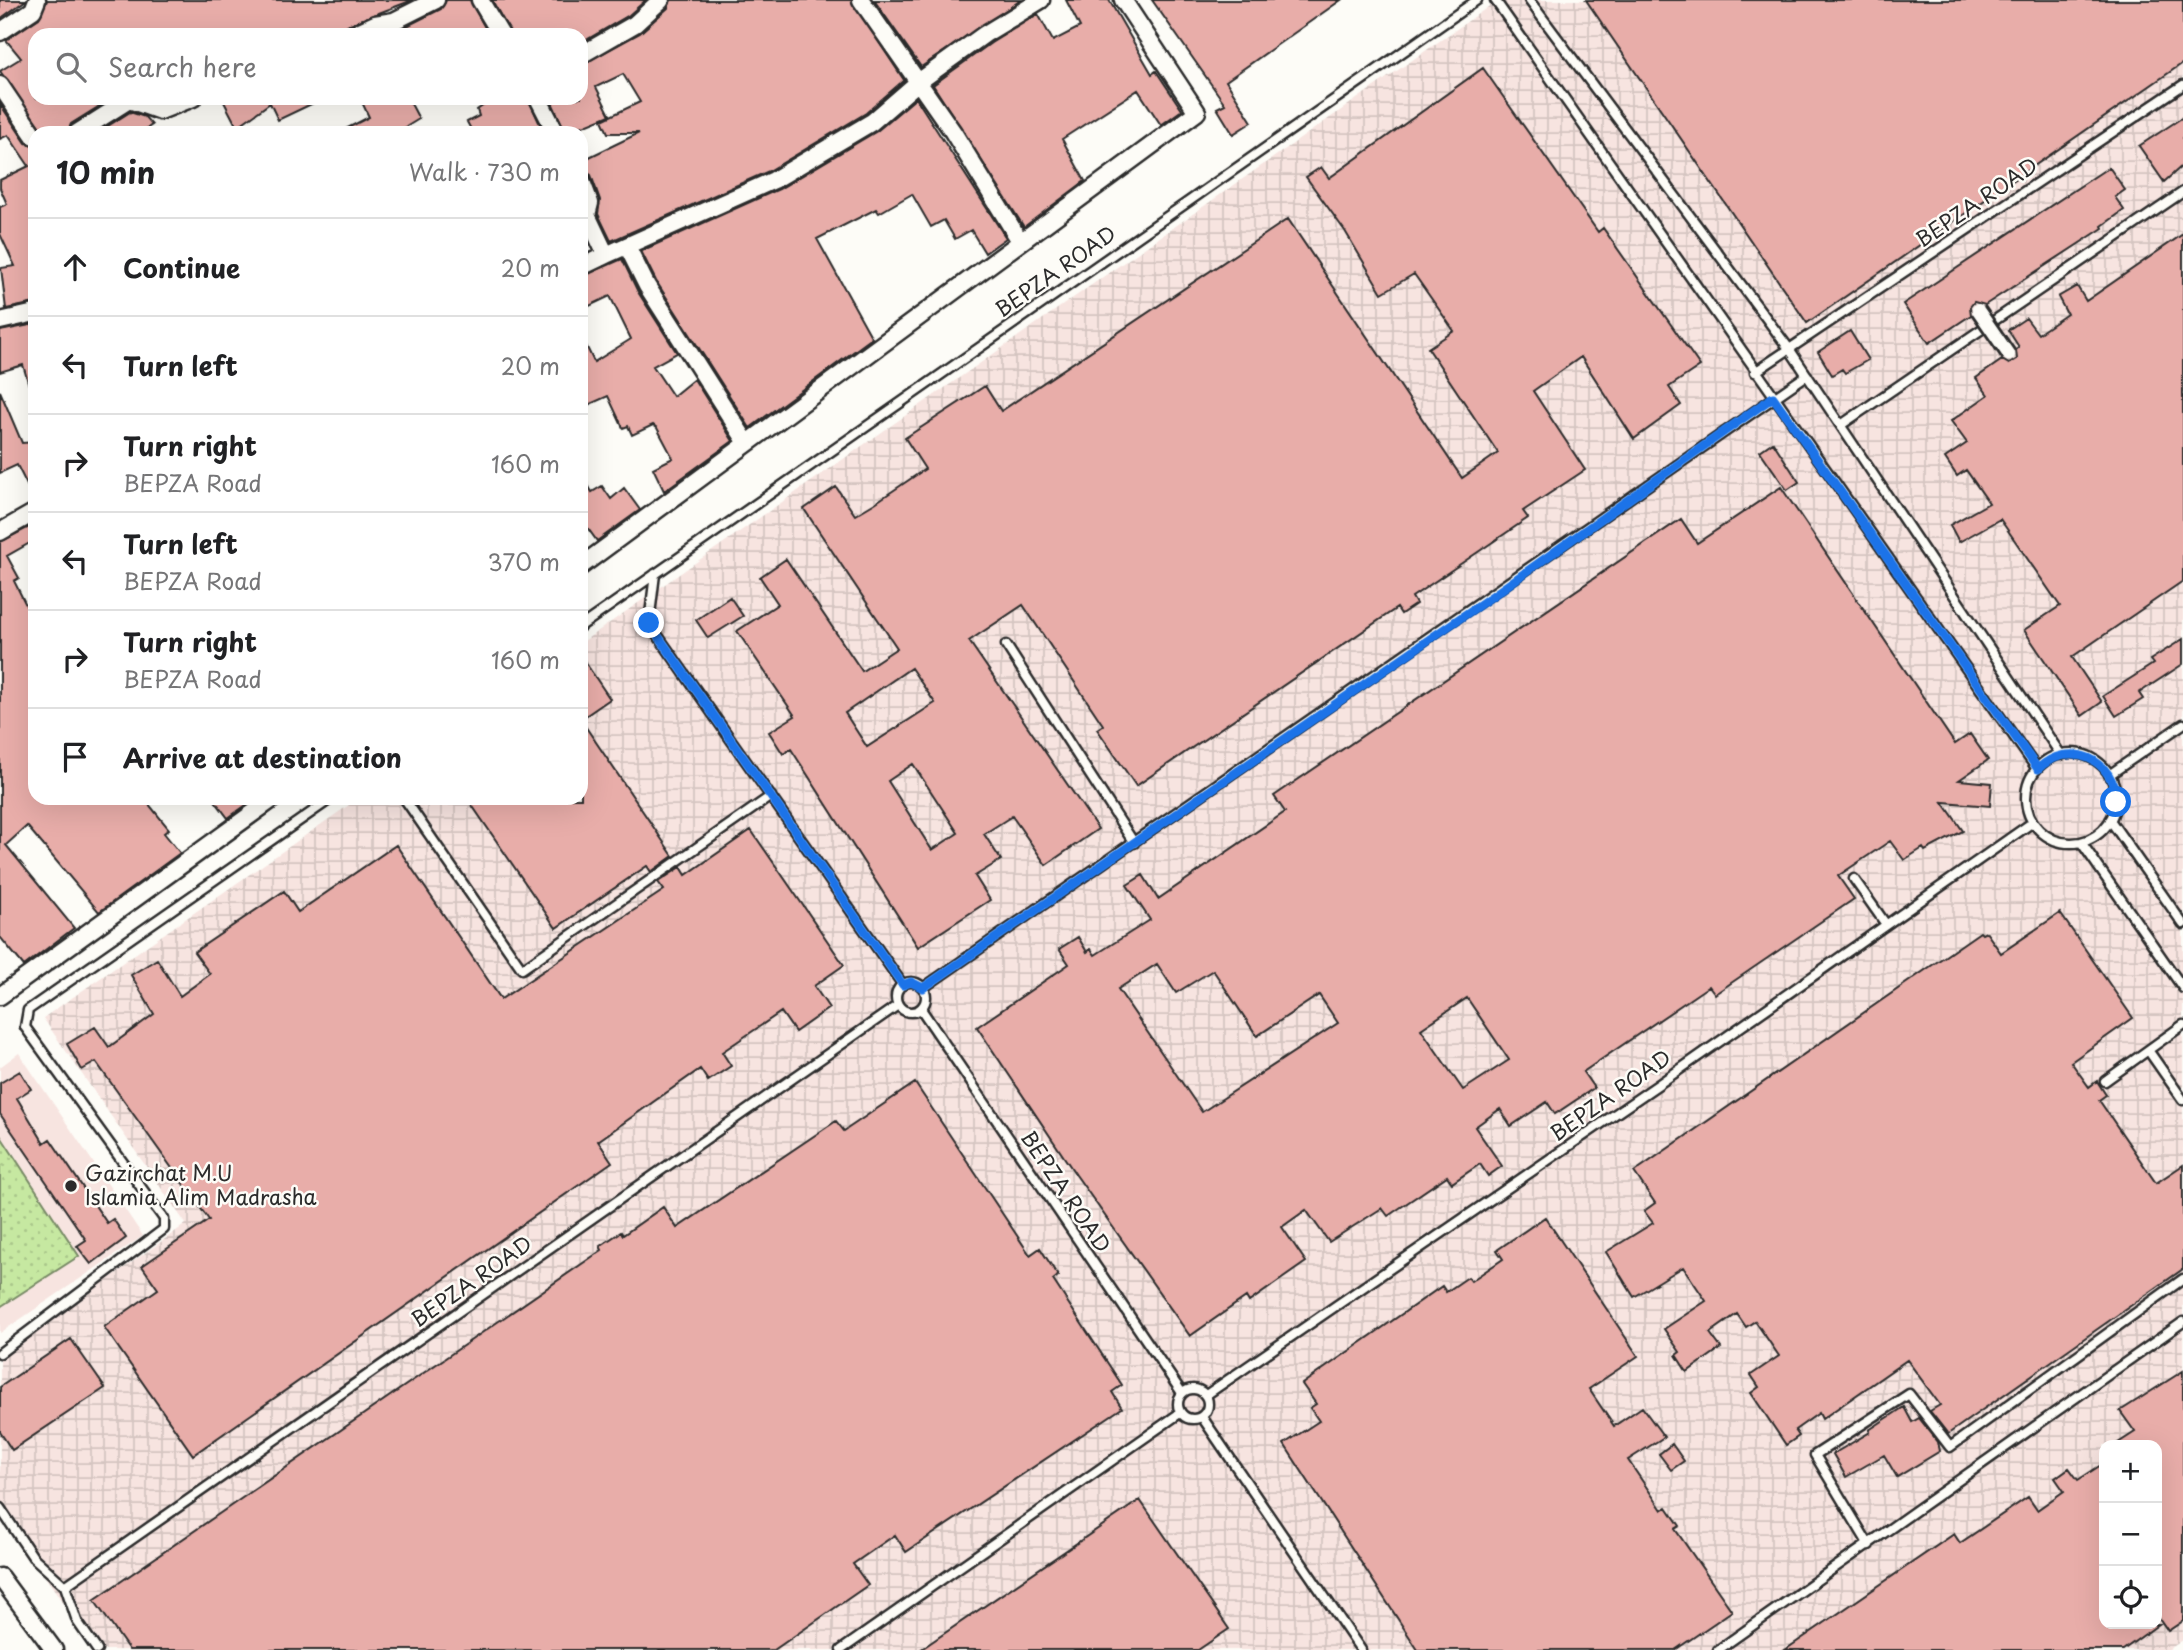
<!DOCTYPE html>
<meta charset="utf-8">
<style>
body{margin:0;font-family:"Playpen Sans",sans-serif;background:#f6f6f6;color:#202124}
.controls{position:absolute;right:21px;bottom:21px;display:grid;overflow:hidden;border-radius:14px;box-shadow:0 7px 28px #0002}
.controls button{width:63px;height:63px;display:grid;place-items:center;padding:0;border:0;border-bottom:2px solid #e0e0e0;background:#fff;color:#202124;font:35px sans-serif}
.stop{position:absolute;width:21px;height:21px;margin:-16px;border:5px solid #1a73e8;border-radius:50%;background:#fff}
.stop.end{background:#1a73e8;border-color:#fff;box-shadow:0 2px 7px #0008}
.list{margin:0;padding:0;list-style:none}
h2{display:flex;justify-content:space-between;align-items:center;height:91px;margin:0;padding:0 28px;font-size:30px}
h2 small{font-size:23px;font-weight:400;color:#757577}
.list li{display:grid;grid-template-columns:46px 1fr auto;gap:21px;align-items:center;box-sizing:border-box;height:98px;padding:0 28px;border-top:2px solid #e0e0e0}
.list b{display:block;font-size:26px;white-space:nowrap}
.list p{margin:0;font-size:23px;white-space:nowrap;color:#757577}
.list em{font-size:23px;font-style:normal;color:#757577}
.icon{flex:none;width:38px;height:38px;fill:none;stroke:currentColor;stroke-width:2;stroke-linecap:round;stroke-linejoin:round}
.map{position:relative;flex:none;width:2183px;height:1650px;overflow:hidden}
.search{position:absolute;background:#fff;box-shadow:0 7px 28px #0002;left:28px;top:28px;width:560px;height:77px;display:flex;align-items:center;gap:18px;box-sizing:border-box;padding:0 24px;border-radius:21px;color:#757577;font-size:26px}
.panel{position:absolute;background:#fff;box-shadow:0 7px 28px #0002;left:28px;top:126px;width:560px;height:679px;border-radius:21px}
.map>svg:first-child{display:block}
.built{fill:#f7e4e0}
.industrial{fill:url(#industrial-grid);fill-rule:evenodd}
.park{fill:url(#park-dots);stroke:#788a66;stroke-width:2}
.building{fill:#e8ada9;stroke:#2b2b2b;stroke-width:2;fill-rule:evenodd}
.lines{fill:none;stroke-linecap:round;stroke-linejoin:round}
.service-casing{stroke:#2b2b2b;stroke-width:13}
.minor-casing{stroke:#2b2b2b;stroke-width:21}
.service{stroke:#fdfcf7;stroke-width:8}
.minor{stroke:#fdfcf7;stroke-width:16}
.pedestrian-bridge-casing{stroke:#2b2b2b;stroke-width:18;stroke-linecap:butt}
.pedestrian-bridge{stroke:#fdfcf7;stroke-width:12}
.route{stroke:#1a73e8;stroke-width:9}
.poi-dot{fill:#2b2b2b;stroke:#fdfcf7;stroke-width:2.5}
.labels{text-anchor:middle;stroke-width:5;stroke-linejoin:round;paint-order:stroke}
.street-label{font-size:21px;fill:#2b2b2b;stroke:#fdfcf7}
.poi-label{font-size:21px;fill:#2b2b2b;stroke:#fdfcf7;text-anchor:start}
</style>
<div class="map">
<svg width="2183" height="1650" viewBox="0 0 2183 1650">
<defs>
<pattern id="industrial-grid" width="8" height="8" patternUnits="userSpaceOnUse" patternTransform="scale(1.75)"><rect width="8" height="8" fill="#f7e4e0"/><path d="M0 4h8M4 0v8" fill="none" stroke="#d4c4c0"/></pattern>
<pattern id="park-dots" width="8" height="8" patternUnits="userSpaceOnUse" patternTransform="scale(1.75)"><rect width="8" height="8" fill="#c6e8a1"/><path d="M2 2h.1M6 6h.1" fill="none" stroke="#aac78b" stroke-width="1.8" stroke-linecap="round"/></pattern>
</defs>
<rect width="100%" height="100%" fill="#fdfcf7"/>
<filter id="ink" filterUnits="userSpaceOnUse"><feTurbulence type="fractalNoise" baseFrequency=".0143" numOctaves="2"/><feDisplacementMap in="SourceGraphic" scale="14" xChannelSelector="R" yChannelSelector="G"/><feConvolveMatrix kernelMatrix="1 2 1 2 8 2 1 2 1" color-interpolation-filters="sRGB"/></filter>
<g filter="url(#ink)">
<!-- built -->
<path class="built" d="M19,1053L143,1236L0,1333V1307L79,1256L0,1135V1067Z"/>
<!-- industrial -->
<path class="industrial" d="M1498,0H2183V1640L2168,1650H97L0,1513V1356L186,1224L43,1018L359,798H581V643ZM2104,1445H2157V1624H2104Z"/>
<!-- park -->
<path class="park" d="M0,1135L79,1256L0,1307Z"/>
<!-- building -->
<path class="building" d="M0,0H26L0,19Z
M47,0H413L347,25L341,35H35V98H104L106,102L71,124L67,133H44L0,71L21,58L6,40L39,18Z
M446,0H470L489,35H376L399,30L441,9Z
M492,0H646L629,15L581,43V35H511Z
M671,0H851L904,80L866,113L769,171L611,241L598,214L600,200L591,175L581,169V161L639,133H608L602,120L640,102L623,74L596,87L610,115L566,133L550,98H581V65L640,33L668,8Z
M874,0H1021L921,67Z
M1066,0H1109L1152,74L1156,71L1182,110L1161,125L1138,90L1062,139L1085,181L1024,227L933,85L991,43L1038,14L1053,41L1080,27Z
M1152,0H1341L1226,81L1252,122L1233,134L1217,108L1225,104Z
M1586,0H2183V63L1807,323Z
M1483,68L1598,232L1603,228L1700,366L1669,387L1681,405L1634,439L1581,357L1533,391L1585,470L1523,511L1528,518L1412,597L1416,604L1401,614L1397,608L1136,786L1097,729L1103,725L1023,605L969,641L1098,829L1046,865L1012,816L984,834L1001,860L975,876L990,900L918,947L791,749L783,754L769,732L795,716L737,631L778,604L760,577L786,559L862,671L897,648L804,509L836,487L855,515L875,503L925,469L905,438L985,386L1001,411L1288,219L1462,478L1498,453L1428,348L1454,331L1414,274L1382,293L1345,231L1306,177L1321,167L1329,178ZM911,668L935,703L867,747L845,713ZM913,764L958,833L932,850L888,781Z
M222,98H324L278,120L270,103L237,127Z
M360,98H408L419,119L406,127L409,133H338L369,117Z
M494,98H528L544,133H473L467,122L479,116L477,110Z
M916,98L1006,238L985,253L971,230L955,239L944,220L931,227L912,194L879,213L876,209L817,239L872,338L750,428L656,281L641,251L779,189L877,131Z
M0,104L26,143L35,147V303L6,309L1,268L15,266L0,234V207L7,204L0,188V180L29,166L8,135L0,139Z
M130,112L145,117L152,125L140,133H97Z
M2183,117V165L2164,182L2139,146Z
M2109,167L2125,190L2115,197L2124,210L2102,226L2103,228L1985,305L1974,302L1970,307L1971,315L1929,343L1903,304Z
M2183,234V581L2072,657L2102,702L2082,716L2024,630L2060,606L2000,519L1959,542L1950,525L1989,503L1966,470L1957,476L1945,458L1967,443L1951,421L1988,395L1976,378L2002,360L2009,364L2017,359L2016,350L2019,347L2008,330L2026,318L2038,334L2067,314L2058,297L2077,286L2086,301Z
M622,259L638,292L677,353L653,366L673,396L694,379L733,441L664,491L653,468L673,458L657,428L653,425L632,435L628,426L623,428L608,396L588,405L581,391V335L594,362L631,339L610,296L581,310V277Z
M35,324V391L31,392L23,365L0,372V331Z
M1850,331L1868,360L1845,373L1842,369L1832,375L1818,352Z
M0,391L22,443L35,442V501L17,465L0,473Z
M1773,442L1799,482L1787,490L1760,451Z
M581,473L592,492L602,486L611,499L624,488L640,510L597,541L581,519Z
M1781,487L1955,744L1970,734L1988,760L1959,780L1992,783L1990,806L1943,802L1963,831L1925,851L1923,848L1904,860L1890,841L1838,876L1854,899L1715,994L1709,986L1583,1072L1594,1088L1555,1114L1547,1102L1511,1126L1500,1109L1475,1127L1502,1166L1488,1176L1480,1164L1452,1183L1447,1176L1388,1216L1382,1208L1329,1242L1306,1210L1282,1227L1306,1262L1249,1302L1246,1297L1190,1336L1076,1175L977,1027L1069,964L1059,949L1078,937L1087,952L1091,949L1095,955L1150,920L1127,885L1143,875L1158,899L1285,812L1274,796L1681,519L1697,543ZM1157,964L1176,993L1213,970L1257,1036L1319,995L1338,1023L1202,1112L1118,989ZM1467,998L1509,1060L1463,1090L1421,1029Z
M35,524V540L7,556L19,578L14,581L29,611L35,608V798H144L169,829L164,833L180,853L99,912L27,826L6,845L74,928L24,966L0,937V542Z
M730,597L743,616L708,638L696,620Z
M2183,639V664L2139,693L2143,699L2116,716L2103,696L2153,664L2150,660Z
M581,656L610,699L581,719Z
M581,720L673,856L651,872L647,866L556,928L467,798H581Z
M213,798H256L228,818Z
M751,830L844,965L814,986L829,1008L795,1032L781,1012L722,1052L731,1066L708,1081L700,1069L598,1141L612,1162L193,1455L104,1327L158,1289L142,1266L209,1220L96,1062L82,1070L67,1044L95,1027L109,1047L154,1014L131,975L157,959L180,996L210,974L194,952L284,891L298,912L396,845L501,999L664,890L658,882L681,867L686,875Z
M2060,913L2133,1018L2071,1062L2089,1087L2097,1081L2106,1095L2099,1100L2156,1183L2183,1165V1269L1948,1434L1930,1411L1940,1405L1907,1360L1822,1419L1819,1413L1795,1430L1799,1436L1786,1445L1751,1393L1759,1387L1751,1375L1779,1356L1755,1321L1746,1327L1737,1314L1710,1333L1721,1348L1687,1372L1676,1355L1680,1352L1664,1329L1706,1301L1683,1267L1634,1297L1606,1252L1653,1223L1644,1211L1655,1203L1634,1172L1980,932L1982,934L1986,932L2001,953Z
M20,1071L31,1089L17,1098L44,1143L50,1139L107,1223L113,1219L126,1238L91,1264L77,1246L86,1240L0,1114V1083Z
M915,1083L1030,1255L1040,1248L1058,1276L1053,1280L1122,1385L1112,1392L1122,1408L906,1552L895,1535L853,1564L868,1585L774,1650H129L94,1600L602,1250L600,1246L621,1232L623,1235L663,1207L677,1228L836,1121L844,1131Z
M1545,1217L1638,1356L1589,1389L1614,1426L1642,1407L1664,1437L1628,1460L1662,1510L1667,1507L1680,1526L1675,1529L1732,1611L1675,1650H1418L1284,1444L1319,1421L1310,1408L1316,1404L1302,1384L1442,1286L1446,1292L1468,1277L1471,1281L1503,1259L1497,1250Z
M71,1339L105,1388L12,1450L0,1432V1387Z
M2183,1371V1621L2168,1631L2157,1615V1445H2115L2135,1432L2120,1411Z
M1904,1407L1912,1422L1919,1418L1938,1442L1940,1451L1897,1477L1884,1455L1846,1477L1833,1454L1870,1432L1869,1430Z
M1672,1444L1684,1461L1671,1470L1659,1454Z
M2104,1463V1624H2159L2123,1650H1785L1954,1534L1960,1543L2028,1497L2037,1510L2064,1491L2055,1478L2069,1468L2078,1480Z
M1140,1500L1229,1629L1198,1650H920Z"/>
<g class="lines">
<!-- service casing -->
<g class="service-casing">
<path id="service" d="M1495,0L2037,769
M1529,0L1790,350L2061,755
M1755,372L2183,85
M1841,425L2183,192
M655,574L649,623L903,985
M581,626L1477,0
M1006,645L1134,843
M2026 798a45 45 0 1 1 90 0a45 45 0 1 1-90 0Z
M2109,775L2183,724
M404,798L522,969L771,796
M2110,820L2183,924
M2081,842L2183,988
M1854,879L1885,923
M896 997a15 15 0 1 1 30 0a15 15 0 1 1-30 0Z
M923,988L1807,375
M921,1009L1182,1393
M2148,1050L2183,1100
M2105,1081L2183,1025
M0,1353L164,1229V1219L25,1027L28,1010L332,798
M1178 1404a15 15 0 1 1 30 0a15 15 0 1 1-30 0Z
M1206,1395L1659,1084L2033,822
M1202,1417L1361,1650
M0,1508L33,1557L65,1586L77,1621L97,1650
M1869,1545L1815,1455L1909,1394L1950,1447L2183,1279
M65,1586L898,1005
M841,1650L1180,1413
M1718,1650L2183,1322"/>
</g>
<!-- minor casing -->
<g class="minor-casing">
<path id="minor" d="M480,0L501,35
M861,0L953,132L1020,241
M0,32L33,10L37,0
M351,35L375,24L394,21L436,0
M581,55L635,24L661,0
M0,85L35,137
M538,98L556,133
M77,133L129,100L160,111L193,98
M581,179L590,203L587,215L606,255L581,267
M627,246L647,286L747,443
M606,255L774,180L872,122L917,83L985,34L1041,0
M0,321L35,313
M0,532L35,512
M581,566L1197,112L1123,0
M0,996L274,798
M0,1577L54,1650"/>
</g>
<!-- service -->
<use href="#service" class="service"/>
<!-- minor -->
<use href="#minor" class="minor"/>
<!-- pedestrian-bridge casing -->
<g class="pedestrian-bridge-casing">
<path id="pedestrian-bridge" d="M1978,310L2009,355"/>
</g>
<!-- pedestrian-bridge -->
<use href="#pedestrian-bridge" class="pedestrian-bridge"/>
</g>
</g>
<g class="lines" filter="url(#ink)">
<!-- route -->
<path class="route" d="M649,623L903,985L911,982L923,988L1488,599L1773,397L2038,769C2069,739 2116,759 2116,802"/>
</g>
<!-- markers -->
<circle class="poi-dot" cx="71" cy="1186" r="7"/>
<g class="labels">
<!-- street labels -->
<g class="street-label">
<text transform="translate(1977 203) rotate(-34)" y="7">BEPZA ROAD</text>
<text transform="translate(1056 272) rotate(-35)" y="7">BEPZA ROAD</text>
<text transform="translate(1611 1096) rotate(-35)" y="7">BEPZA ROAD</text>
<text transform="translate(1065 1192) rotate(56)" y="7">BEPZA ROAD</text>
<text transform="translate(472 1282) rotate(-35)" y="7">BEPZA ROAD</text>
</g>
<!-- poi labels -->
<g class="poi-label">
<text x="85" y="1181">Gazirchat M.U<tspan x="85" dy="24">Islamia Alim Madrasha</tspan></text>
</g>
</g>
</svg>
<div class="controls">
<button>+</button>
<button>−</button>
<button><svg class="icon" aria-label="locate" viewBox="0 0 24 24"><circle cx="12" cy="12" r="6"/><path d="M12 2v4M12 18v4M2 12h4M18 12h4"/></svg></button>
</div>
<div class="stop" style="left:2116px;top:802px"></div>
<div class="stop end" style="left:649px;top:623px"></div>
<div class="search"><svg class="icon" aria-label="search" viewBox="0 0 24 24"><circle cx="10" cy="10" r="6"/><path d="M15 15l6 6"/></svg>Search here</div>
<section class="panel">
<h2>10 min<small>Walk · 730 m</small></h2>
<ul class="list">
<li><svg class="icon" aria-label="ahead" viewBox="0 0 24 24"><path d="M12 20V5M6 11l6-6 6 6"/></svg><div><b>Continue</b></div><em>20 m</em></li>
<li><svg class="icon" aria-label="left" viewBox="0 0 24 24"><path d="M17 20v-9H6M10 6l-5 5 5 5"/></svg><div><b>Turn left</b></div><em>20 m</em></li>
<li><svg class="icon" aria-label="right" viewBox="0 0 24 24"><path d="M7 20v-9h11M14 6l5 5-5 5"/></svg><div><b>Turn right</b><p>BEPZA Road</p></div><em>160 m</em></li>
<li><svg class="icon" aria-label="left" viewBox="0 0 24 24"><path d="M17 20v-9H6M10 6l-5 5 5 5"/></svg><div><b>Turn left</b><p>BEPZA Road</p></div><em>370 m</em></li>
<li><svg class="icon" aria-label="right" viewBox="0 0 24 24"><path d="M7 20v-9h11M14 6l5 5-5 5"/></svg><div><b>Turn right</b><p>BEPZA Road</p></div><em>160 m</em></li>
<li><svg class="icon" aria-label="arrive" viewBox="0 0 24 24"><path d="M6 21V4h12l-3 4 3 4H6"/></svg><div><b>Arrive at destination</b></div></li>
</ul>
</section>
</div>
